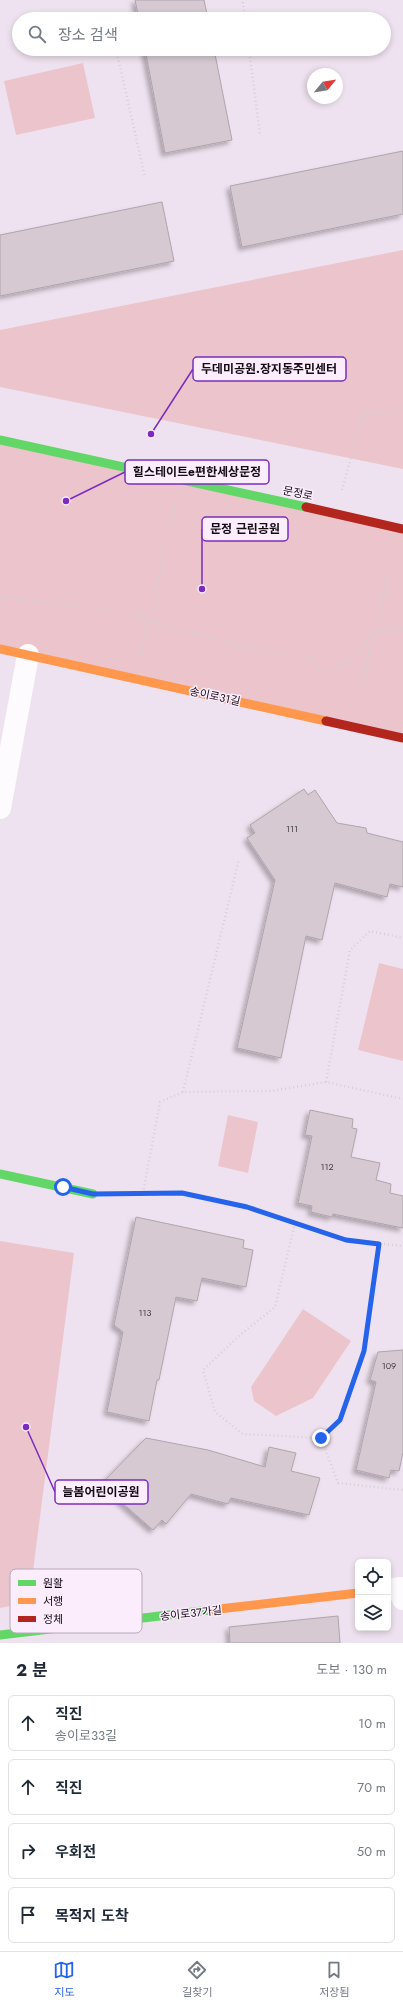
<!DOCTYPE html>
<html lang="ko">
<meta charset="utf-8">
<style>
body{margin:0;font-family:Jost,"Noto Sans KR",sans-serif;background:#f2f2f3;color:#1f2937}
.controls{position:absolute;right:12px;bottom:12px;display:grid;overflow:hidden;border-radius:6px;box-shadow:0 2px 6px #0003}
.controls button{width:36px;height:36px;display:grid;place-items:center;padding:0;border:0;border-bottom:1px solid #e0e1e3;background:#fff;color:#1f2937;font:20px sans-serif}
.compass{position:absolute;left:307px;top:68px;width:36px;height:36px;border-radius:50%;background:#fff;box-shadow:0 2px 6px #0003;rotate:60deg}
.stop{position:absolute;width:12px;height:12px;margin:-9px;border:3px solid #2563eb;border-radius:50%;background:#fff}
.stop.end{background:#2563eb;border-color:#fff;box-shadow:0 1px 4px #0008}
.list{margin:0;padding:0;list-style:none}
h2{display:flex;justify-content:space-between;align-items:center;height:52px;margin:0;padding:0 16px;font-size:17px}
h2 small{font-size:13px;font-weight:400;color:#747a83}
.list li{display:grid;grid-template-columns:26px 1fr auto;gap:12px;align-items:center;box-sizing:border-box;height:56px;margin:0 8px 8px;padding:0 8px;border:1px solid #e0e1e3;border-radius:6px}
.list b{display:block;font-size:15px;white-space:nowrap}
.list p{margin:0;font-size:13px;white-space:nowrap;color:#747a83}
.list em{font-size:13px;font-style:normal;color:#747a83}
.icon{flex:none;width:22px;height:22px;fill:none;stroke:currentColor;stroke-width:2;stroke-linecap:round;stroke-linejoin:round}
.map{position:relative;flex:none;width:403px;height:1643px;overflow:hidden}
.search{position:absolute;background:#fff;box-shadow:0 2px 6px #0003;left:12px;right:12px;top:12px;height:44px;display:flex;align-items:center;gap:10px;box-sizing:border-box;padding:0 14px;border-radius:22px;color:#747a83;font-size:15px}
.sheet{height:308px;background:#fff}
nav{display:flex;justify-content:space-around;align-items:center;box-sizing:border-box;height:56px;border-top:1px solid #e0e1e3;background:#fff;font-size:11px;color:#747a83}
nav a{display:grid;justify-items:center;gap:2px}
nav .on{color:#2563eb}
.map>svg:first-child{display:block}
.green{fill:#ebc5cb}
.building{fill:#d6c9d2;stroke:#b0a4ad;filter:url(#shadow)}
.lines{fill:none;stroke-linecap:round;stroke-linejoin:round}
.path{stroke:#d5d0d5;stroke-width:2.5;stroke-dasharray:1 3;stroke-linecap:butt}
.street{stroke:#fdfbfd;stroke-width:22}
.fast{stroke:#63d668;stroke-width:9}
.slow{stroke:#ff974d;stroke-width:9}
.jam{stroke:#b3261e;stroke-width:9}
.route{stroke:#2563eb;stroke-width:5}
.labels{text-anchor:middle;stroke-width:3;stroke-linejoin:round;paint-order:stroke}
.number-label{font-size:9px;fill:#453c44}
.street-label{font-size:11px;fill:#130b14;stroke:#fcedfd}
.key{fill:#fcedfd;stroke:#b6a9b7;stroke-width:1}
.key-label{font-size:11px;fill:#130b14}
.leader{fill:none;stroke:#7b2cbf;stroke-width:1.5}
.callout-dot{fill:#7b2cbf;stroke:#fcedfd;stroke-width:1.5}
.callout{fill:#fcedfd;stroke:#7b2cbf;stroke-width:1.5}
.callout-label{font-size:12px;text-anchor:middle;font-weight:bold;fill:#130b14}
</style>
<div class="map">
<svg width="403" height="1643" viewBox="0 0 403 1643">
<defs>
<filter id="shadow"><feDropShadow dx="-3.5" dy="3.5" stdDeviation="2" flood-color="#0004"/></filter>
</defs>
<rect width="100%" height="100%" fill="#efe2f0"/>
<!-- green -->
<path class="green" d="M83,63L95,118L16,135L4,81Z
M403,250V469L0,387V330Z
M0,440L403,529V738L0,649Z
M379,963L403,969V1061L358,1050Z
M228,1115L258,1122L248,1173L218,1166Z
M0,1241L74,1253L29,1602L0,1608Z
M303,1309L351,1341L313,1398L276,1416L254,1401L251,1387Z"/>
<!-- building -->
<path class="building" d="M135,0H204L208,19H139Z
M145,49H214L232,140L165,153Z
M403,151V214L242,247L230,186Z
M162,202L174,261L0,296V235Z
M304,789L308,795L315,790L337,823L366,828L367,833L403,842V887L390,884L387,897L335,883L322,940L306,936L281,1058L237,1048L275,880L247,838L255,833L250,825Z
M310,1110L353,1119L352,1128L357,1129L351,1157L380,1163L376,1180L391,1184L390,1193L403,1196V1228L333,1214L332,1217L311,1212L312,1206L298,1203L312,1136L305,1135Z
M136,1217L244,1240L243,1248L253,1250L246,1287L202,1278L197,1301L176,1297L159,1380H157L149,1421L107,1412L123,1332L114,1325Z
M403,1350V1452L399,1471L391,1470L389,1478L356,1470L376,1382L370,1380L378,1352Z
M146,1438L208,1450L265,1467L269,1447L296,1453L291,1471L320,1478L309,1515L231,1498L228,1504L191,1494L166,1524L162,1520L153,1530L101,1484Z
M338,1616L340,1643H230L229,1627Z"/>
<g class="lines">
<!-- path -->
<path class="path" d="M245,19L243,3L246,0
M249,49L260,135
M117,53L145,177
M342,490L363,416L403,407
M0,597L125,613L265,653L290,651L304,653L324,672L349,661L375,631
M374,633L403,628
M141,655L175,505
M358,702L393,553
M326,1082L350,950L370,931L403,938
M183,1092L239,859
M119,1193H182L247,1207L346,1240L403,1246
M143,1193L160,1102L183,1092L271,1091L326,1082L403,1099
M295,1223L275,1307L240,1335L203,1370L215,1412L243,1434L321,1438L340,1420L364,1351L379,1243
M321,1438L338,1483L403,1490"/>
<!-- street -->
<path class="street" d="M0,808L28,655
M388,1590L402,1588L403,1599"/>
<!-- fast -->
<path class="fast" d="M0,440L306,507
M0,1174L93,1194
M0,1635L210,1610"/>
<!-- slow -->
<path class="slow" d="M0,649L326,721
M210,1610L358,1593"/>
<!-- jam -->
<path class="jam" d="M306,507L403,529
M326,721L403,738"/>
</g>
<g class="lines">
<!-- route -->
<path class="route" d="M63,1187L93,1194L182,1193L247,1207L346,1240L379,1244L364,1351L340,1420L321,1438"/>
</g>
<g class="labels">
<!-- number labels -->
<g class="number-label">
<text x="292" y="832">111</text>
<text x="327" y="1170">112</text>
<text x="145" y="1316">113</text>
<text x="389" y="1369">109</text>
</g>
<!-- street labels -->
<g class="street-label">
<text transform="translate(298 493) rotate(12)" y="4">문정로</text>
<text transform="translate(215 696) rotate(12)" y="4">송이로31길</text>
<text transform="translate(191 1613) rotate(-6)" y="4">송이로37가길</text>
</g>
</g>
<!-- legend -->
<rect x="10" y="1569" width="132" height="64" rx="6" class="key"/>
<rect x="18" y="1580" width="18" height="6" fill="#63d668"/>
<rect x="18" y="1598" width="18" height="6" fill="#ff974d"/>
<rect x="18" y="1616" width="18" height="6" fill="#b3261e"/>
<g class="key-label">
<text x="43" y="1587">원활</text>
<text x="43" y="1605">서행</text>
<text x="43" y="1623">정체</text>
</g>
<!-- callouts -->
<path class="leader" d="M151 434L193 369M66 501L125 472M202 589L202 529M26 1427L55 1492"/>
<g class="callout-dot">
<circle cx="151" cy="434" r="4"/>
<circle cx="66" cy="501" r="4"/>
<circle cx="202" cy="589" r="4"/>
<circle cx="26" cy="1427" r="4"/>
</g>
<g class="callout">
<rect x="193" y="357" width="153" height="24" rx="4"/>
<rect x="125" y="460" width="144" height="24" rx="4"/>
<rect x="202" y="517" width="86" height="24" rx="4"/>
<rect x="55" y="1480" width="93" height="24" rx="4"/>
</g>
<g class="callout-label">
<text x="269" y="373">두데미공원.장지동주민센터</text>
<text x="197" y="476">힐스테이트e편한세상문정</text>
<text x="245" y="533">문정 근린공원</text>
<text x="101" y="1496">늘봄어린이공원</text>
</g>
</svg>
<div class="controls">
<button><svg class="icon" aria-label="locate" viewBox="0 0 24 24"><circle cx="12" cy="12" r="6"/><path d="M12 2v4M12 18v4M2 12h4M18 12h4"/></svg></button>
<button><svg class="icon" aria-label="layers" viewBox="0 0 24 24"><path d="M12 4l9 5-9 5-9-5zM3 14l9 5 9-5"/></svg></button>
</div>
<svg class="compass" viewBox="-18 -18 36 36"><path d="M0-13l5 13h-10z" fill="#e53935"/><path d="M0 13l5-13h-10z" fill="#747a83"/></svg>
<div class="stop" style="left:63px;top:1187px"></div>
<div class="stop end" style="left:321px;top:1438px"></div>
<div class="search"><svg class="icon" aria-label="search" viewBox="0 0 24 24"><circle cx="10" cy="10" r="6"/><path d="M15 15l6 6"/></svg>장소 검색</div>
</div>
<section class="sheet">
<h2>2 분<small>도보 · 130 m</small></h2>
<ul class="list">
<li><svg class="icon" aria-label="ahead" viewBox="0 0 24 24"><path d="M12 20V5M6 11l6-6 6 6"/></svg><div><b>직진</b><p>송이로33길</p></div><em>10 m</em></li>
<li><svg class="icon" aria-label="ahead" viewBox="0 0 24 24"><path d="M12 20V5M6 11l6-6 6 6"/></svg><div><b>직진</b></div><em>70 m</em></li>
<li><svg class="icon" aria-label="right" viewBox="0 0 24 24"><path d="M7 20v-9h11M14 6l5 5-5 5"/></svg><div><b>우회전</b></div><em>50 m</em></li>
<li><svg class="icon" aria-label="arrive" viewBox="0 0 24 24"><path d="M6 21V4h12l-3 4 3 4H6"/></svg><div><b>목적지 도착</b></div></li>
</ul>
</section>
<nav>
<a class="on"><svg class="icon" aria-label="map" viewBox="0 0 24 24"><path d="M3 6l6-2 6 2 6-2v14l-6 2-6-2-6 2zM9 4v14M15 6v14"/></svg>지도</a>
<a><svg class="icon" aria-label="directions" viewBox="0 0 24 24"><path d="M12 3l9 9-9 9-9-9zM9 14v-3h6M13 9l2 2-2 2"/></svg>길찾기</a>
<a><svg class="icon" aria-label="saved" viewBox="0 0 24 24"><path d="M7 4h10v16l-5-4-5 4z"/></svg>저장됨</a>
</nav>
